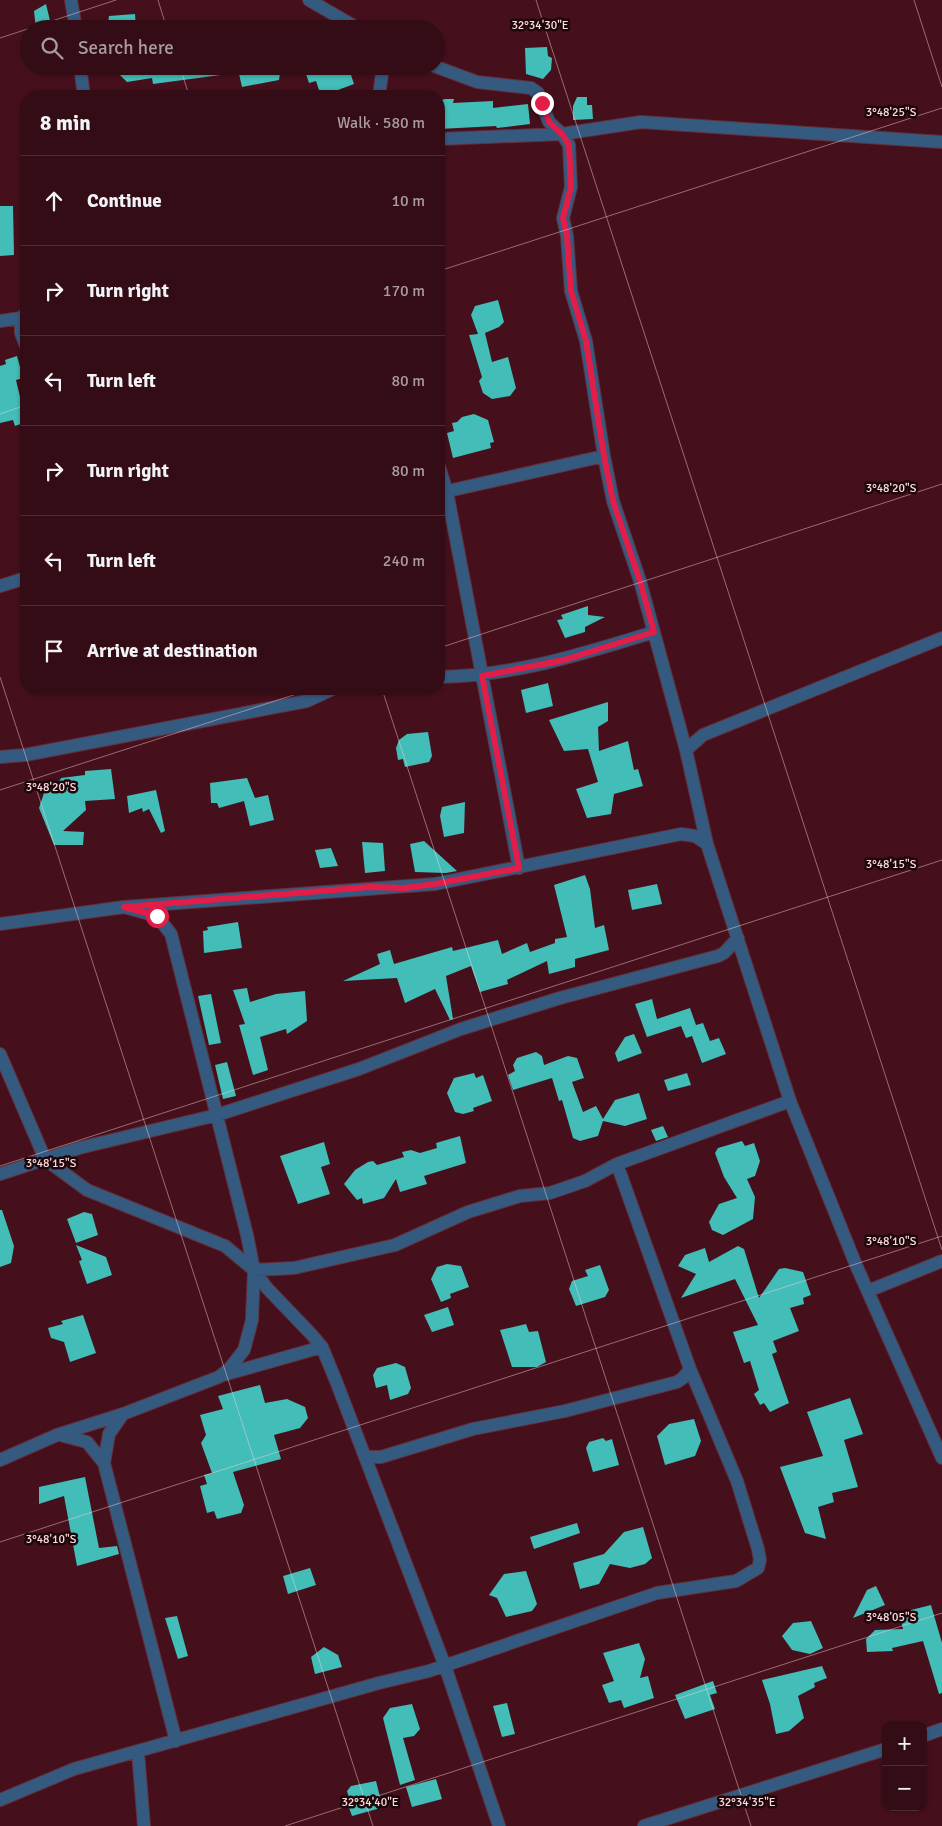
<!DOCTYPE html>
<meta charset="utf-8">
<style>
body{margin:0;font-family:Signika,sans-serif;background:#3f1a22;color:#f1f3f6}
.controls{position:absolute;right:15px;bottom:15px;display:grid;overflow:hidden;border-radius:10px;box-shadow:0 1px 4px #0004}
.controls button{width:45px;height:45px;display:grid;place-items:center;padding:0;border:0;border-bottom:1px solid #4e2c34;background:#340c15;color:#f1f3f6;font:25px sans-serif}
.stop{position:absolute;width:15px;height:15px;margin:-11px;border:4px solid #e11d48;border-radius:50%;background:#fff}
.stop.end{background:#e11d48;border-color:#fff;box-shadow:0 1px 5px #0008}
.list{margin:0;padding:0;list-style:none}
h2{display:flex;justify-content:space-between;align-items:center;height:65px;margin:0;padding:0 20px;font-size:21px}
h2 small{font-size:16px;font-weight:400;color:#a99ba0}
.list li{display:grid;grid-template-columns:32px 1fr auto;gap:15px;align-items:center;box-sizing:border-box;height:90px;padding:0 20px;border-top:1px solid #4e2c34}
.list b{display:block;font-size:19px;white-space:nowrap}
.list em{font-size:16px;font-style:normal;color:#a99ba0}
.icon{flex:none;width:28px;height:28px;fill:none;stroke:currentColor;stroke-width:2;stroke-linecap:round;stroke-linejoin:round}
.map{position:relative;flex:none;width:942px;height:1826px;overflow:hidden}
.search{position:absolute;background:#340c15;box-shadow:0 1px 4px #0004;left:20px;top:20px;width:425px;height:55px;display:flex;align-items:center;gap:12px;box-sizing:border-box;padding:0 18px;border-radius:28px;color:#a99ba0;font-size:19px}
.panel{position:absolute;background:#340c15;box-shadow:0 1px 4px #0004;left:20px;top:90px;width:425px;height:605px;border-radius:20px}
.map>svg:first-child{display:block}
.building{fill:#42bdb7}
.lines{fill:none;stroke-linecap:round;stroke-linejoin:round}
.street-casing{stroke:#63303b;stroke-width:14}
.street{stroke:#355a80;stroke-width:12}
.route{stroke:#e11d48;stroke-width:6}
.ticks{fill:none;stroke:#fedade;stroke-width:1;stroke-opacity:0.45}
.ticks-label{font-size:12px;text-anchor:middle;fill:#fedade;stroke:#1d070b;stroke-width:5;stroke-linejoin:round;paint-order:stroke}
</style>
<div class="map">
<svg width="942" height="1826" viewBox="0 0 942 1826">
<rect width="100%" height="100%" fill="#45101c"/>
<!-- building -->
<path class="building" d="M46,4L52,29H36L34,11Z
M135,14L136,29H107L109,16Z
M547,47L548,56L552,58L551,70L543,79L526,74L525,48Z
M134,66H227L228,74L153,84L152,78L127,82L115,70Z
M275,66H281L279,80L242,87L239,74Z
M322,66H348L354,84L338,90V92L321,96L316,81L309,83L305,71Z
M577,97H587V105H592L593,119L573,120V106Z
M445,99H454L453,103L493,101V108L528,104L530,124L497,128L496,126L439,129V101Z
M0,206H13L14,255L0,256Z
M498,300L504,322L499,327L485,333L492,362L508,357L516,388L510,396L492,399L483,393L479,381L482,377L469,335L478,334L471,315L475,306Z
M17,356L23,378L16,380L26,422L15,426L13,420L0,423V366L6,364L5,360Z
M474,414L488,420L494,442L490,443L491,448L453,458L447,433L454,431L452,423L457,422L462,417Z
M588,606V615L605,617L585,627V632L565,638L557,620L563,619L561,615Z
M548,683L553,706L526,713L521,690Z
M608,702V721L598,727L599,751L628,741L634,770L638,769L643,786L614,794L611,814L587,818L576,789L598,782L588,749L564,751L549,720Z
M428,732L432,756L429,762L405,767L403,759L398,760L396,748L399,740L407,734Z
M111,769L115,799L85,801L86,810L63,831L84,832L83,845H54L39,808L44,793L50,792L51,786L58,784L61,778L85,775V771Z
M247,778L255,798L268,795L274,820L250,826L244,801L219,808L217,803H211L210,783Z
M156,790L165,831L161,833L149,809L143,812L142,808L129,813L127,796Z
M465,802L464,833L444,837L440,816L442,807Z
M424,841L457,871L446,873L415,872L410,844Z
M362,842L383,843L385,871L365,873Z
M331,848L338,866L320,868L315,850Z
M585,875L590,889L595,928L604,925L609,950L575,959V967L549,974L547,961L507,980L508,984L480,992L471,966L446,976L453,1019L450,1020L435,989L405,1003L397,978L343,981L380,964L377,954L390,950L394,964L452,947L453,951L498,940L502,954L527,943L530,952L555,943V939L567,937L554,885Z
M657,884L662,904L632,910L628,890Z
M238,922L242,948L204,953L203,931L208,930L207,927Z
M247,988L250,1002L276,994L305,991L307,1021L287,1034L286,1029L260,1037L268,1070L253,1075L239,1025L245,1024L233,990Z
M211,994L221,1043L209,1045L198,996Z
M652,999L657,1019L690,1008L696,1025L703,1023L710,1041L719,1038L726,1054L702,1063L692,1036L686,1038L681,1026L647,1037L635,1004Z
M634,1034L642,1053L618,1062L615,1053L625,1037Z
M536,1052L542,1056L544,1065L568,1056L577,1058L584,1078L572,1082L583,1112L596,1106L603,1119L615,1100L639,1093L647,1119L625,1126L603,1121L598,1136L580,1141L573,1138L562,1100L559,1101L552,1078L513,1090L508,1075L515,1071L513,1065L517,1058Z
M227,1062L236,1096L223,1099L215,1065Z
M474,1073L476,1078L483,1075L492,1101L473,1108L474,1111L463,1114L455,1112L447,1093L454,1078Z
M687,1073L691,1085L668,1091L664,1080Z
M663,1126L668,1137L656,1141L651,1130Z
M460,1136L466,1163L424,1176L427,1184L400,1192L396,1179L384,1198L363,1204L362,1198L357,1200L344,1184L355,1170L368,1162L373,1161L377,1165L404,1157L402,1152L411,1150L420,1153L437,1148L436,1143Z
M742,1141L745,1146L754,1143L760,1161L755,1176L747,1179L755,1197L753,1219L723,1235L712,1230L709,1222L719,1204L737,1198L724,1177L715,1153L718,1148Z
M324,1142L330,1164L321,1167L330,1194L298,1204L280,1156Z
M0,1210H2L14,1246L11,1263L0,1267Z
M84,1212L92,1214L98,1235L76,1243L67,1219Z
M76,1245L106,1257L112,1275L87,1284L79,1261L82,1260Z
M738,1246L744,1249L759,1298L779,1269L785,1268L803,1272L811,1295L803,1298L804,1304L790,1308L799,1331L773,1341L777,1352L772,1354L789,1403L770,1412L764,1403L760,1405L754,1394L759,1390L750,1361L744,1363L733,1332L758,1325L735,1279L681,1298L696,1274L678,1266L685,1255L705,1248L709,1262Z
M447,1264L461,1266L469,1287L450,1294L451,1298L441,1302L431,1279L437,1267Z
M600,1265L609,1290L605,1297L576,1306L569,1289L572,1281L588,1276L585,1270Z
M448,1307L454,1325L432,1332L424,1315Z
M83,1315L96,1353L70,1362L64,1342L51,1338L48,1328L63,1324L61,1321Z
M526,1324L529,1332L538,1331L546,1362L537,1367H512L500,1330Z
M396,1363L405,1367L411,1388L408,1394L390,1400L387,1385L376,1388L373,1375L377,1368Z
M260,1385L265,1403L287,1399L305,1407L308,1418L300,1428L274,1435L281,1459L233,1472L244,1505L241,1513L217,1519L214,1511L207,1513L200,1486L207,1484L204,1475L212,1473L201,1443L206,1435L200,1415L223,1409L218,1396Z
M850,1398L863,1434L844,1440L858,1487L832,1493L834,1502L818,1507L826,1539L805,1533L780,1467L823,1456L807,1412Z
M694,1419L701,1441L695,1456L665,1465L657,1436L669,1424Z
M603,1438L606,1441L612,1439L619,1465L593,1472L586,1448L589,1442Z
M85,1477L99,1548L117,1546L119,1554L77,1566L64,1496L39,1504V1487Z
M577,1523L580,1533L534,1549L530,1537Z
M643,1527L652,1558L645,1564L630,1568L610,1564L599,1584L580,1589L573,1563L604,1554L624,1532Z
M310,1568L316,1585L288,1594L283,1576Z
M526,1571L537,1604L532,1611L506,1617L497,1598L489,1595L504,1574Z
M876,1586L885,1605L853,1618L867,1590Z
M931,1605L942,1643V1693L939,1694L923,1641L892,1648L893,1651L867,1652L866,1639L875,1630L903,1629L899,1613Z
M177,1616L188,1656L178,1659L165,1618Z
M811,1621L823,1648L810,1654L792,1650L782,1636L793,1623Z
M639,1643L645,1659L640,1678L648,1676L654,1698L624,1708L621,1700L609,1703L602,1685L614,1681L603,1653Z
M324,1647L338,1655L342,1667L315,1674L311,1657Z
M822,1666L827,1678L814,1683L815,1687L798,1696L804,1718L789,1731L776,1734L770,1704L762,1680Z
M713,1681L717,1693L710,1695L715,1709L685,1719L675,1695Z
M507,1703L515,1734L502,1737L493,1706Z
M412,1704L420,1729L414,1736L403,1738L415,1780L400,1785L383,1718L390,1708Z
M436,1779L442,1799L412,1807L406,1787Z
M376,1781L381,1801L377,1809L352,1816L348,1805L351,1804L347,1791L351,1786Z"/>
<g class="lines">
<!-- street casing -->
<g class="street-casing">
<path id="street" d="M71,0L76,29
M309,0L359,29
M80,66L84,96
M434,66L477,82L531,88L538,93L549,122L562,134L569,145L571,187L563,218L567,236L571,291L586,341L604,456L613,501L640,581L686,750L707,844L790,1101L856,1265L942,1458
M379,96L383,66
M439,139L562,134L641,122L942,142
M21,318V333L26,346
M0,321L21,318L26,313
M439,466L447,492L519,868
M439,493L604,456
M0,586L26,578
M439,677C518,675 579,655 654,632
M686,750L703,735L942,638
M0,757L25,755L307,701L333,689
M0,924L124,907L435,884L681,834L695,836L707,844
M0,1054L45,1159L87,1190L225,1246L254,1270L267,1288L312,1335L322,1347L336,1381L445,1666L499,1826
M0,1174L79,1148L217,1115L359,1069L461,1029L560,998L718,956L724,953L738,938
M254,1270L294,1268L395,1245L468,1212L520,1196L550,1193L585,1181L617,1164L790,1101
M868,1291L942,1261
M223,1375L322,1347
M123,1414L109,1434L104,1463L176,1741
M60,1435L87,1442L104,1463
M365,1457H381L473,1429L565,1411L677,1382L683,1378L690,1369
M0,1460L57,1435L123,1414L198,1385L219,1377L229,1369L244,1350L252,1320L254,1270L247,1235L171,934L157,916L124,907
M923,1736L942,1729
M138,1752L144,1826
M0,1800L74,1769L379,1683L429,1671L657,1593L736,1581L758,1568L760,1560L758,1549L737,1481L690,1369L617,1164
M644,1826L886,1749"/>
</g>
<!-- street -->
<use href="#street" class="street"/>
</g>
<g class="lines">
<!-- route -->
<path class="route" d="M157,916L124,907L370,887L404,888L435,884L519,868L482,676L564,660L654,632L640,581L613,501L604,456L586,341L571,291L567,236L563,218L571,187L569,145L562,134L549,122L542,103"/>
</g>
<!-- ticks -->
<path class="ticks" d="M158,0L167,29M536,0L942,1250M914,0L942,87M0,38L116,0M180,66L189,96M439,271L942,108M0,414L26,405M439,648L942,484M0,677L373,1826M382,689L751,1826M0,790L312,689M0,1166L942,860M0,1542L942,1236M285,1826L942,1613"/>
<g class="ticks-label">
<text x="540" y="29">32°34'30"E</text>
<text x="891" y="116">3°48'25"S</text>
<text x="891" y="492">3°48'20"S</text>
<text x="51" y="791">3°48'20"S</text>
<text x="891" y="868">3°48'15"S</text>
<text x="51" y="1167">3°48'15"S</text>
<text x="891" y="1245">3°48'10"S</text>
<text x="51" y="1543">3°48'10"S</text>
<text x="891" y="1621">3°48'05"S</text>
<text x="370" y="1806">32°34'40"E</text>
<text x="747" y="1806">32°34'35"E</text>
</g>
</svg>
<div class="controls">
<button>+</button>
<button>−</button>
</div>
<div class="stop" style="left:157px;top:916px"></div>
<div class="stop end" style="left:542px;top:103px"></div>
<div class="search"><svg class="icon" aria-label="search" viewBox="0 0 24 24"><circle cx="10" cy="10" r="6"/><path d="M15 15l6 6"/></svg>Search here</div>
<section class="panel">
<h2>8 min<small>Walk · 580 m</small></h2>
<ul class="list">
<li><svg class="icon" aria-label="ahead" viewBox="0 0 24 24"><path d="M12 20V5M6 11l6-6 6 6"/></svg><div><b>Continue</b></div><em>10 m</em></li>
<li><svg class="icon" aria-label="right" viewBox="0 0 24 24"><path d="M7 20v-9h11M14 6l5 5-5 5"/></svg><div><b>Turn right</b></div><em>170 m</em></li>
<li><svg class="icon" aria-label="left" viewBox="0 0 24 24"><path d="M17 20v-9H6M10 6l-5 5 5 5"/></svg><div><b>Turn left</b></div><em>80 m</em></li>
<li><svg class="icon" aria-label="right" viewBox="0 0 24 24"><path d="M7 20v-9h11M14 6l5 5-5 5"/></svg><div><b>Turn right</b></div><em>80 m</em></li>
<li><svg class="icon" aria-label="left" viewBox="0 0 24 24"><path d="M17 20v-9H6M10 6l-5 5 5 5"/></svg><div><b>Turn left</b></div><em>240 m</em></li>
<li><svg class="icon" aria-label="arrive" viewBox="0 0 24 24"><path d="M6 21V4h12l-3 4 3 4H6"/></svg><div><b>Arrive at destination</b></div></li>
</ul>
</section>
</div>
